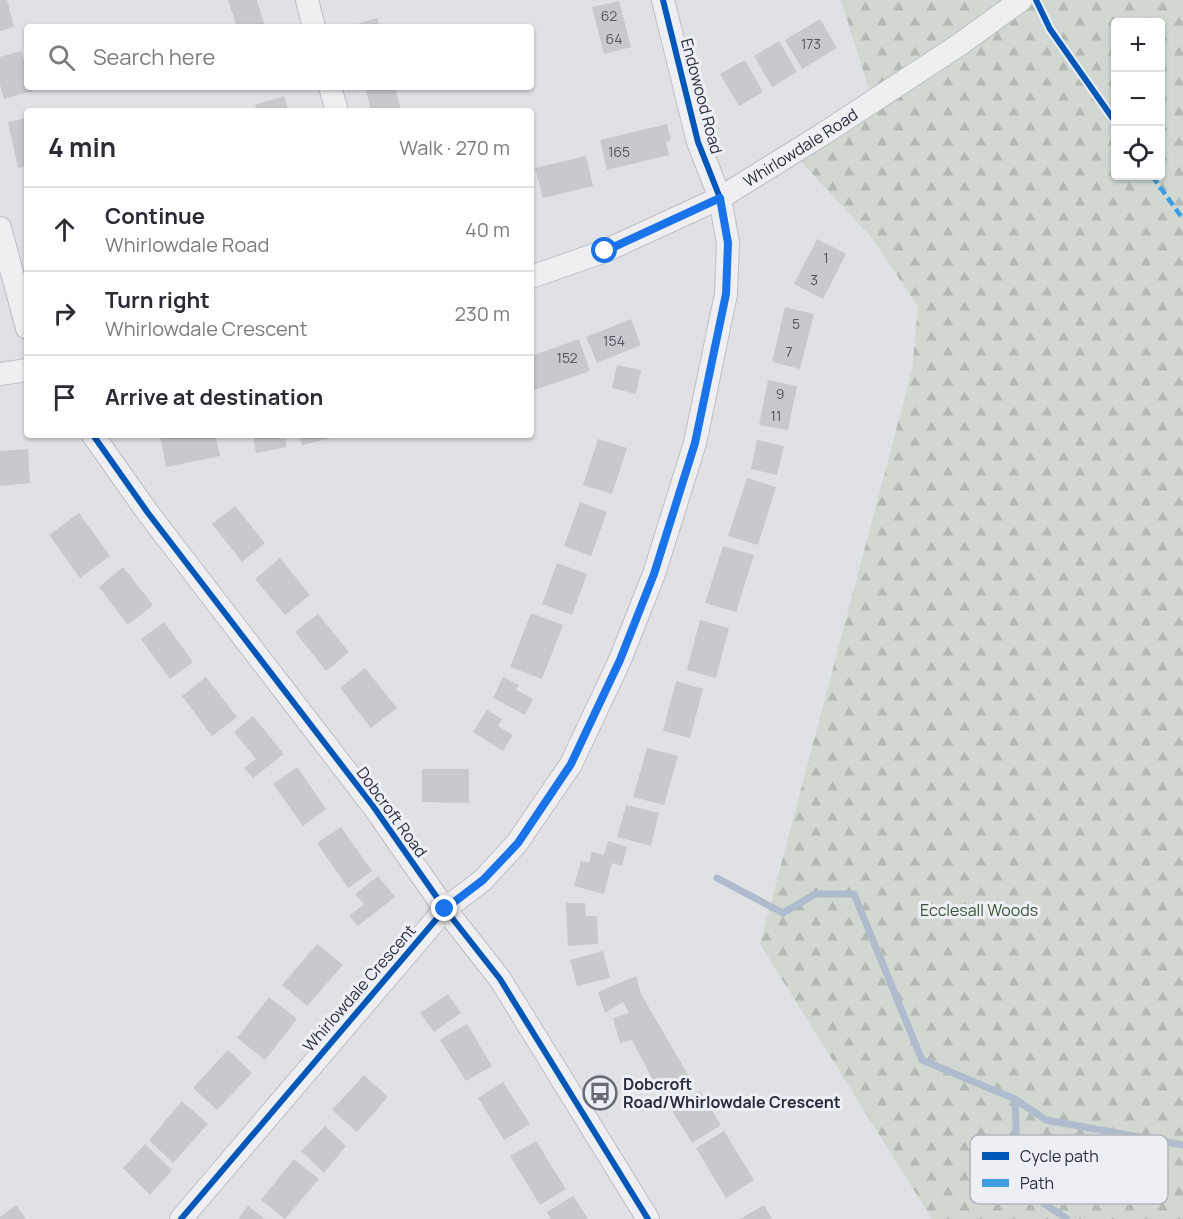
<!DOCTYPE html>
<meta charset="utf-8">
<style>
body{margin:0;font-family:Manrope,sans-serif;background:#f2f2f3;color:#2b2b33}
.controls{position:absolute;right:18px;top:18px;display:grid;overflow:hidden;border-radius:6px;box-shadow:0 2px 4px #0004}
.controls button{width:54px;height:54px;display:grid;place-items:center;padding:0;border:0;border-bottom:2px solid #e1e1e2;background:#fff;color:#2b2b33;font:30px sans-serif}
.stop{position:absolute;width:18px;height:18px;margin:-14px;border:4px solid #1a73e8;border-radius:50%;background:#fff}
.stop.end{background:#1a73e8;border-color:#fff;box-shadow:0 2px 6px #0008}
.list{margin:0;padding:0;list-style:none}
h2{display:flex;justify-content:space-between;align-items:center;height:78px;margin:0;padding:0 24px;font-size:26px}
h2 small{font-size:20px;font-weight:400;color:#7c7c81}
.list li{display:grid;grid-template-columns:39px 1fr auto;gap:18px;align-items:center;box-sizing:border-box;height:84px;padding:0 24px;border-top:2px solid #e1e1e2}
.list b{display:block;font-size:22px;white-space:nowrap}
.list p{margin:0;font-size:20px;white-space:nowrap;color:#7c7c81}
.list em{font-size:20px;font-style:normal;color:#7c7c81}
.icon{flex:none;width:33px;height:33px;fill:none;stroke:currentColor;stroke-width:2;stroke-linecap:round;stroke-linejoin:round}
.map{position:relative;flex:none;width:1183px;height:1219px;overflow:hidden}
.search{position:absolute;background:#fff;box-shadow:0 2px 4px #0004;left:24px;top:24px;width:510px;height:66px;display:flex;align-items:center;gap:15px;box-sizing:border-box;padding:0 21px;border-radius:6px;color:#7c7c81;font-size:22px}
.panel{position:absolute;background:#fff;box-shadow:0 2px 4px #0004;left:24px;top:108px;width:510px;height:330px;border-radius:6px}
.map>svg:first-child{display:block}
.forest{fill:url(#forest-firs);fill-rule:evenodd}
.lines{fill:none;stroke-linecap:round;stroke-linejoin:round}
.stream{stroke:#b0bbce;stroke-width:7}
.building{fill:#c8c9cd}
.minor-casing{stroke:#bebfc3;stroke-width:24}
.minor{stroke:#efeff1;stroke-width:22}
.quiet{stroke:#3d9de2;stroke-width:4.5;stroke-dasharray:9 4.5;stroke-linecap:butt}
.cycleway-casing{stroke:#edeff4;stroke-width:10}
.cycleway{stroke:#0057b8;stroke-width:6}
.route{stroke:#1a73e8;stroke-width:8}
.labels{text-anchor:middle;stroke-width:6;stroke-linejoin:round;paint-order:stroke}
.number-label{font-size:14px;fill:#515561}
.street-label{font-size:16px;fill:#282d3c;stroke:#edeff4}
.park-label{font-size:16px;fill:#395737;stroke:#edeff4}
.poi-label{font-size:16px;font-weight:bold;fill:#282d3c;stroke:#edeff4;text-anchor:start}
.key{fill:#edeff4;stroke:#b2b5bd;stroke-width:1.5}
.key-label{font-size:16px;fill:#282d3c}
</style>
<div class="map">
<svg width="1183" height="1219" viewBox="0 0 1183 1219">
<defs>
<pattern id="forest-firs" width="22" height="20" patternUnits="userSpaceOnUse" patternTransform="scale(1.5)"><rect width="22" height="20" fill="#d0d8d1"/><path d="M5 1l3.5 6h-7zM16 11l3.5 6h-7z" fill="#b3bab4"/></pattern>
</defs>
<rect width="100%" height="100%" fill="#e0e1e5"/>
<!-- forest -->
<path class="forest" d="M841,0H1183V1219H932L760,944L912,370L918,307L872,238L791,151L871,96ZM1116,22H1160V176H1116Z"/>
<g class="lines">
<!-- stream -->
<path class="stream" d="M717,878L783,913L815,894H854L922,1060L1015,1099L1018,1186L1067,1219
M1015,1099L1046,1120L1183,1145"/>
</g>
<!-- building -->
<path class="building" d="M0,0H7L14,27L0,31Z
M228,0H257L265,27H237Z
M619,1L631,47L604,54L592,7Z
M377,18L380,27H351V26Z
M820,19L837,48L802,69L785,40Z
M779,41L797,72L772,87L754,56Z
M21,51L27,70V87H32L33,91L4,99L0,85V57Z
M745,60L763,92L739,106L720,74Z
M365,87H395L401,111H371Z
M284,96L289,111H257L255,105Z
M27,118V166L18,168L8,122Z
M667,124L671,140L666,142L669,155L607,170L600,140Z
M586,156L593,186L543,198L535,168Z
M817,239L846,254L823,299L794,284Z
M785,307L814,314L800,369L772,362Z
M631,319L641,345L597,363L586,337Z
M579,339L590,371L534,390L531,383V356Z
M617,365L641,370L636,394L612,388Z
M768,380L797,386L788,430L759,425Z
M163,435H215L220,456L166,467L160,436Z
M253,435H284L287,447L256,453Z
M299,435H340V436L302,445Z
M598,439L627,448L612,494L583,485Z
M757,440L784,446L777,475L751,469Z
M28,449L30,483L0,486V451Z
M747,478L776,487L758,545L728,536Z
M580,502L607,512L591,556L564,546Z
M235,506L265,543L242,562L212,524Z
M79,513L110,556L80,578L49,535Z
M723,546L754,555L736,612L705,603Z
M280,558L310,595L285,615L255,579Z
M557,563L587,574L572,615L542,604Z
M123,567L153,605L128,625L99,587Z
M531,613L563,625L542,679L510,667Z
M318,614L349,652L326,671L295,632Z
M700,620L729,628L716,678L687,670Z
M164,622L193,662L170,679L141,639Z
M365,668L397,708L371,728L340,688Z
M206,677L237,717L212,736L182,696Z
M503,677L519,685L516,690L533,699L525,715L493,698Z
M676,681L703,689L690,738L663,731Z
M487,710L502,719L498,726L513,735L503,751L473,732Z
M253,716L284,754L253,778L244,768L256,759L234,732Z
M647,748L678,756L664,805L633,797Z
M297,767L326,809L303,826L273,784Z
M422,769H469V803L422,802Z
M626,805L659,813L651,846L617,837Z
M341,827L372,871L348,888L317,843Z
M608,841L627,847L622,866L612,863L604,894L574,886L581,861L589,863L592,852L604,855Z
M378,876L395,897L358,926L349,916L364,904L355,894Z
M566,903H585L586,916H597L598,944L568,946Z
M317,944L343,965L307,1006L282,985Z
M603,951L610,978L577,986L570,960Z
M636,976L641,994L690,1078L661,1096L632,1040L620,1043L613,1018L629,1013L623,1002L605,1013L598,992Z
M448,994L461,1013L434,1032L420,1013Z
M269,997L297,1019L265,1060L237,1038Z
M467,1024L492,1066L466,1081L440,1040Z
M228,1050L252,1073L217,1110L193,1088Z
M364,1075L388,1097L357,1132L332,1110Z
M503,1082L530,1124L504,1140L478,1098Z
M700,1091L721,1125L692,1143L671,1109Z
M182,1101L208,1124L173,1163L149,1140Z
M325,1126L346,1146L324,1173L301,1151Z
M724,1131L754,1180L726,1198L696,1148Z
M536,1141L566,1189L540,1205L510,1156Z
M145,1144L172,1170L150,1195L123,1168Z
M294,1159L319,1179L285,1219L261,1200Z
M573,1196L588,1219H551L547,1212Z
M16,1205L26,1219H0V1217Z
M764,1205L772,1219H740Z
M248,1206L265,1219H238Z"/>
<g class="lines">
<!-- minor casing -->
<g class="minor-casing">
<g id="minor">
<path d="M307,0L314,27"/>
<path d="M330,87L337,111"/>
<path d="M0,228L27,328"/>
<path id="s1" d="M531,277L605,251L720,198L823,134L959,45L1021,0"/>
<path d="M0,374L27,370"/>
<path d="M93,435L148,513L373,806L445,909L500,979L648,1219"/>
<path d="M181,1219L445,909L483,880L517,843L571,764L620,660L654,574L695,443L726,294L728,243L720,198L698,142L663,0"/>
</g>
</g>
<!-- minor -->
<use href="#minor" class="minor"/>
<!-- quiet -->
<path class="quiet" d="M1152,176L1183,219"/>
<!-- cycleway casing -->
<g class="cycleway-casing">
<path id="cycleway" d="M1036,0L1050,29L1116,123
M93,435L148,513L373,806L445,909L500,979L648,1219
M181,1219L445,909L483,880L517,843L571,764L620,660L654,574L695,443L726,294L728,243L720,198L698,142L663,0"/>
</g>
<!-- cycleway -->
<use href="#cycleway" class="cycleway"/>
</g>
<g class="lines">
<!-- route -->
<path class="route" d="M445,909L483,880L518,843L571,764L620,660L654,574L695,443L726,294L728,243L720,198L605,251"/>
</g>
<!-- icons -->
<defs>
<g id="bus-ring" transform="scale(1.725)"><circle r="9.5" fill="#edeff4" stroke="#686c77" stroke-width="1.5"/><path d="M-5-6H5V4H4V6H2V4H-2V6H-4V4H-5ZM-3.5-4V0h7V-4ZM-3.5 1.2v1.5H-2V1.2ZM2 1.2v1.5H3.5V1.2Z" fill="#686c77"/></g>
</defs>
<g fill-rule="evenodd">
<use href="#bus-ring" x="600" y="1093"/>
</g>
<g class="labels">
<!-- number labels -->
<g class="number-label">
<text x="609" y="21">62</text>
<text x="614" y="44">64</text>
<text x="811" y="49">173</text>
<text x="619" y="157">165</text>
<text x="826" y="263">1</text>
<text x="814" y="285">3</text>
<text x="796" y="329">5</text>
<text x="614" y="346">154</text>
<text x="789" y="357">7</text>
<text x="567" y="363">152</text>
<text x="780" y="399">9</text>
<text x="776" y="421">11</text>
</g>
<!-- street labels -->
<g class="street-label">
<text transform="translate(702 96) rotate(75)" y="6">Endowood Road</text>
<text dy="6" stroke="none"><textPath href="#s1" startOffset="300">Whirlowdale Road</textPath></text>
<text transform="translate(392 812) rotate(54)" y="6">Dobcroft Road</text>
<text transform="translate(359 988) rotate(-49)" y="6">Whirlowdale Crescent</text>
</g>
<!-- park labels -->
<g class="park-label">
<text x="979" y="916">Ecclesall Woods</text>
</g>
<!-- poi labels -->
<g class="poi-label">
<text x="623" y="1090">Dobcroft<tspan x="623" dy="18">Road/Whirlowdale Crescent</tspan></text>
</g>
</g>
<!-- legend -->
<rect x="970" y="1135" width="198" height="69" rx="9" class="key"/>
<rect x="982" y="1152" width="27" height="8" fill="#0057b8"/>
<rect x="982" y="1179" width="27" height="8" fill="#3d9de2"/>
<g class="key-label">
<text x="1020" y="1162">Cycle path</text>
<text x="1020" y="1189">Path</text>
</g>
</svg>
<div class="controls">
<button>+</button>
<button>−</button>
<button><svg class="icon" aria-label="locate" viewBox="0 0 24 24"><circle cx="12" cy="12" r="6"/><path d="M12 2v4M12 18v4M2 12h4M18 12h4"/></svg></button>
</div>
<div class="stop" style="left:605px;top:251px"></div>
<div class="stop end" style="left:445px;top:909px"></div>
<div class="search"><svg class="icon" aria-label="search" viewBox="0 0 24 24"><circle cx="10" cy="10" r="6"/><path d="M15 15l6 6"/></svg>Search here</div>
<section class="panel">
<h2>4 min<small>Walk · 270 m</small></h2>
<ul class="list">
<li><svg class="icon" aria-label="ahead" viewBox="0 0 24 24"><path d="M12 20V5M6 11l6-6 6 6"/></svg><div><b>Continue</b><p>Whirlowdale Road</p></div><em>40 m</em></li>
<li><svg class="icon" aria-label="right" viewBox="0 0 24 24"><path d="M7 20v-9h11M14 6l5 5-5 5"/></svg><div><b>Turn right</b><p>Whirlowdale Crescent</p></div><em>230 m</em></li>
<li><svg class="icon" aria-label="arrive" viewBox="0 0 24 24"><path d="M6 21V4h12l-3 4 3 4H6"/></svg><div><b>Arrive at destination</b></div></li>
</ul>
</section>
</div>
